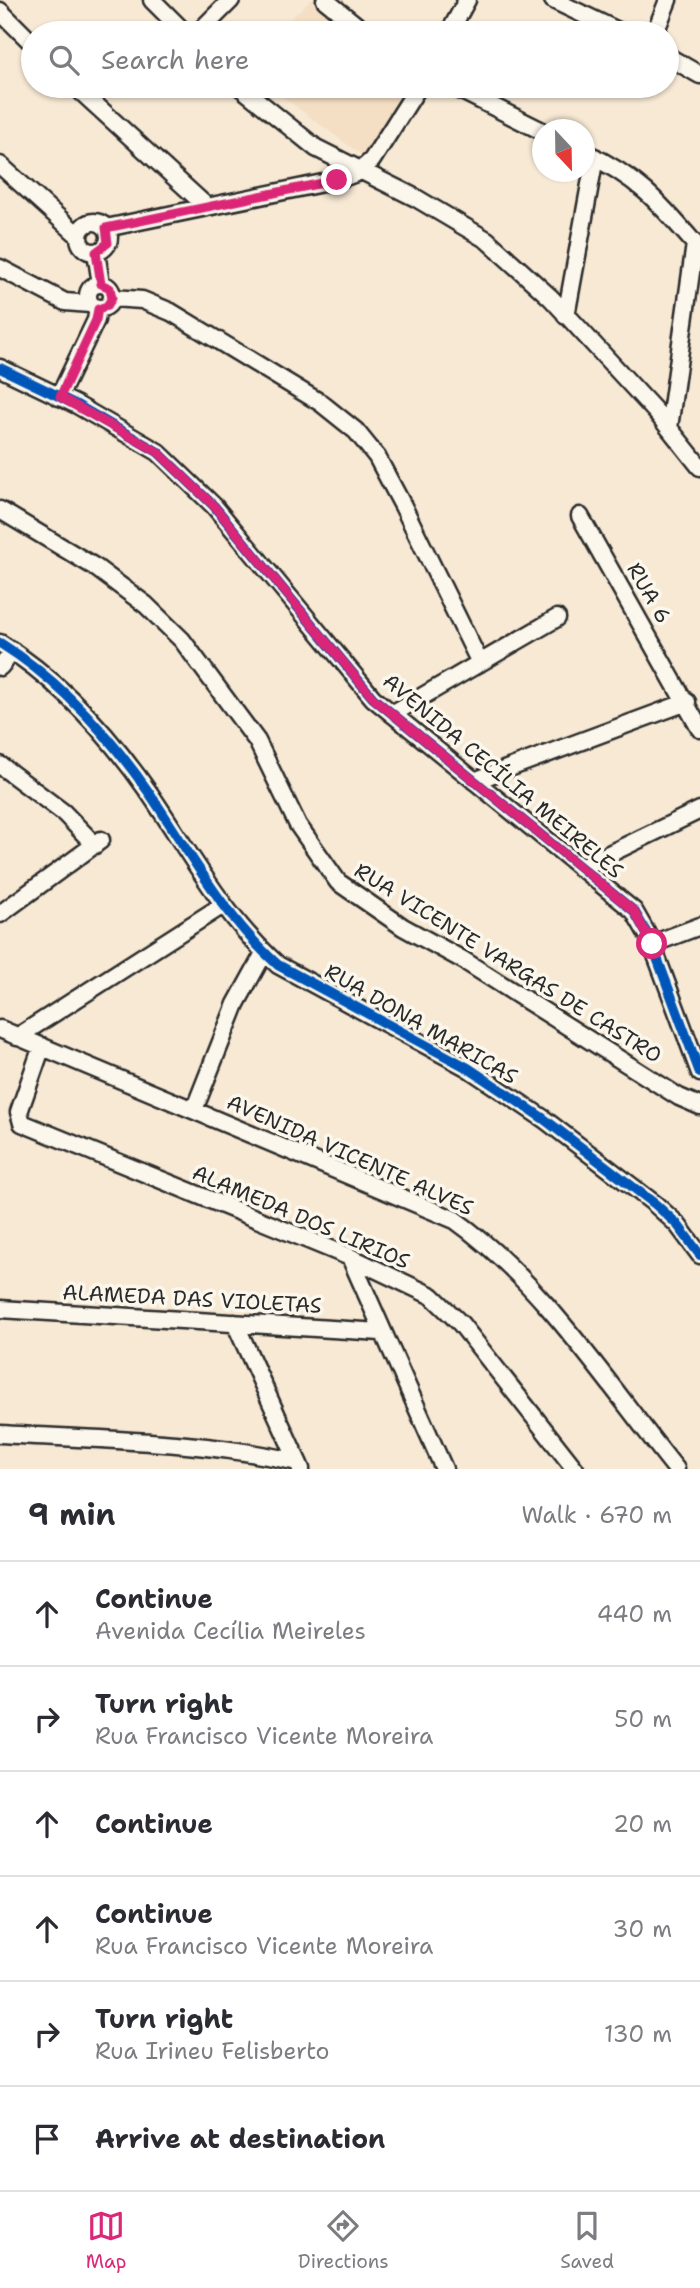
<!DOCTYPE html>
<meta charset="utf-8">
<style>
body{margin:0;font-family:"Shantell Sans",sans-serif;background:#f2f2f3;color:#2b2b33}
.compass{position:absolute;left:532px;top:119px;width:63px;height:63px;border-radius:50%;background:#fff;box-shadow:0 2px 5px #0004;rotate:158deg}
.stop{position:absolute;width:21px;height:21px;margin:-16px;border:5px solid #db2777;border-radius:50%;background:#fff}
.stop.end{background:#db2777;border-color:#fff;box-shadow:0 2px 7px #0008}
.list{margin:0;padding:0;list-style:none}
h2{display:flex;justify-content:space-between;align-items:center;height:91px;margin:0;padding:0 28px;font-size:30px}
h2 small{font-size:23px;font-weight:400;color:#7c7c81}
.list li{display:grid;grid-template-columns:46px 1fr auto;gap:21px;align-items:center;box-sizing:border-box;height:105px;padding:0 28px;border-top:2px solid #e1e1e2}
.list b{display:block;font-size:26px;white-space:nowrap}
.list p{margin:0;font-size:23px;white-space:nowrap;color:#7c7c81}
.list em{font-size:23px;font-style:normal;color:#7c7c81}
.icon{flex:none;width:38px;height:38px;fill:none;stroke:currentColor;stroke-width:2;stroke-linecap:round;stroke-linejoin:round}
.map{position:relative;flex:none;width:700px;height:1469px;overflow:hidden}
.search{position:absolute;background:#fff;box-shadow:0 2px 5px #0004;left:21px;right:21px;top:21px;height:77px;display:flex;align-items:center;gap:18px;box-sizing:border-box;padding:0 24px;border-radius:38px;color:#7c7c81;font-size:26px}
.sheet{height:721px;background:#fff}
nav{display:flex;justify-content:space-around;align-items:center;box-sizing:border-box;height:98px;border-top:2px solid #e1e1e2;background:#fff;font-size:19px;color:#7c7c81}
nav a{display:grid;justify-items:center;gap:4px}
nav .on{color:#db2777}
.map>svg:first-child{display:block}
.built{fill:#f4dfc4}
.lines{fill:none;stroke-linecap:round;stroke-linejoin:round}
.minor-casing{stroke:#2b2b2b;stroke-width:21}
.minor{stroke:#fbf7ec;stroke-width:16}
.cycleway-casing{stroke:#fbf7ec;stroke-width:15}
.cycleway{stroke:#0057b8;stroke-width:10}
.route{stroke:#db2777;stroke-width:9}
.labels{text-anchor:middle;stroke-width:7;stroke-linejoin:round;paint-order:stroke}
.street-label{font-size:21px;fill:#2b2b2b;stroke:#fbf7ec}
</style>
<div class="map">
<svg width="700" height="1469" viewBox="0 0 700 1469">
<rect width="100%" height="100%" fill="#f7e9d4"/>
<filter id="ink" filterUnits="userSpaceOnUse"><feTurbulence type="fractalNoise" baseFrequency=".0143" numOctaves="2"/><feDisplacementMap in="SourceGraphic" scale="14" xChannelSelector="R" yChannelSelector="G"/><feConvolveMatrix kernelMatrix="1 2 1 2 8 2 1 2 1" color-interpolation-filters="sRGB"/></filter>
<g filter="url(#ink)">
<!-- built -->
<path class="built" d="M311,0H318L362,33H275Z
M268,86H413L363,156Z"/>
<g class="lines">
<!-- minor casing -->
<g class="minor-casing">
<path id="minor" d="M152,0L185,33
M325,0L366,33
M553,0L622,33
M0,11L33,44
M198,33L231,0
M449,33L467,0
M655,33L668,0
M667,56L700,75
M75,86L206,206
M239,86L316,148L416,198L487,240L551,298L657,413L700,467
M452,86L542,131
M584,152C637,177 658,201 695,244L669,428
M0,165L79,236
M79 237a15 15 0 1 1 30 0a15 15 0 1 1-30 0Z
M106,228L337,180L359,172L372,160L419,86
M96,252L101,284
M0,268L65,302L90,304
M88 296a12 12 0 1 1 24 0a12 12 0 1 1-24 0Z
M112,298L142,300L171,312L321,403L356,431L377,457L403,506L480,663
M566,316L595,157
M0,368L77,405L158,452L214,506L373,698L634,911L650,939L700,1073
M59,397L96,320L98,308
M0,510L95,567L146,605L182,640L257,741L298,825L338,882L403,927L463,960L679,1097L700,1106
M580,516L700,729
M0,643C61,681 109,735 150,794C190,853 224,917 278,965L468,1068L544,1119L655,1204L677,1224L700,1255
M0,667L13,651
M392,714L557,618
M0,765L64,813L95,845
M474,781L687,702
M580,868L700,810
M0,914L101,840
M652,944L700,926
M0,1029L455,1220C542,1282 609,1386 676,1469
M17,1037L223,905
M42,1046L19,1112L22,1123L350,1257L432,1296L461,1324L575,1469
M194,1110L236,1004L264,953
M350,1257L444,1469
M0,1309L381,1332
M235,1323L298,1462
M0,1434C100,1440 200,1440 298,1462L301,1469"/>
</g>
<!-- minor -->
<use href="#minor" class="minor"/>
<!-- cycleway casing -->
<g class="cycleway-casing">
<path id="cycleway" d="M0,368L77,405L158,452L214,506L373,698L634,911L650,939L700,1073
M0,643C61,681 109,735 150,794C190,853 224,917 278,965L468,1068L544,1119L655,1204L677,1224L700,1255"/>
</g>
<!-- cycleway -->
<use href="#cycleway" class="cycleway"/>
</g>
</g>
<g class="lines" filter="url(#ink)">
<!-- route -->
<path class="route" d="M337,180L106,228L108,243L96,252L101,284L110,288L112,298L107,306L98,309L96,320L60,397L158,452L214,506L373,698L634,911L652,944"/>
</g>
<g class="labels">
<!-- street labels -->
<g class="street-label">
<text transform="translate(649 593) rotate(60)" y="7">RUA 6</text>
<text transform="translate(503 776) rotate(40)" y="7">AVENIDA CECÍLIA MEIRELES</text>
<text transform="translate(508 963) rotate(32)" y="7">RUA VICENTE VARGAS DE CASTRO</text>
<text transform="translate(421 1024) rotate(30)" y="7">RUA DONA MARICAS</text>
<text transform="translate(350 1155) rotate(24)" y="7">AVENIDA VICENTE ALVES</text>
<text transform="translate(301 1217) rotate(23)" y="7">ALAMEDA DOS LIRIOS</text>
<text transform="translate(192 1299) rotate(3)" y="7">ALAMEDA DAS VIOLETAS</text>
</g>
</g>
</svg>
<svg class="compass" viewBox="-18 -18 36 36"><path d="M0-13l5 13h-10z" fill="#e53935"/><path d="M0 13l5-13h-10z" fill="#7c7c81"/></svg>
<div class="stop" style="left:652px;top:944px"></div>
<div class="stop end" style="left:337px;top:180px"></div>
<div class="search"><svg class="icon" aria-label="search" viewBox="0 0 24 24"><circle cx="10" cy="10" r="6"/><path d="M15 15l6 6"/></svg>Search here</div>
</div>
<section class="sheet">
<h2>9 min<small>Walk · 670 m</small></h2>
<ul class="list">
<li><svg class="icon" aria-label="ahead" viewBox="0 0 24 24"><path d="M12 20V5M6 11l6-6 6 6"/></svg><div><b>Continue</b><p>Avenida Cecília Meireles</p></div><em>440 m</em></li>
<li><svg class="icon" aria-label="right" viewBox="0 0 24 24"><path d="M7 20v-9h11M14 6l5 5-5 5"/></svg><div><b>Turn right</b><p>Rua Francisco Vicente Moreira</p></div><em>50 m</em></li>
<li><svg class="icon" aria-label="ahead" viewBox="0 0 24 24"><path d="M12 20V5M6 11l6-6 6 6"/></svg><div><b>Continue</b></div><em>20 m</em></li>
<li><svg class="icon" aria-label="ahead" viewBox="0 0 24 24"><path d="M12 20V5M6 11l6-6 6 6"/></svg><div><b>Continue</b><p>Rua Francisco Vicente Moreira</p></div><em>30 m</em></li>
<li><svg class="icon" aria-label="right" viewBox="0 0 24 24"><path d="M7 20v-9h11M14 6l5 5-5 5"/></svg><div><b>Turn right</b><p>Rua Irineu Felisberto</p></div><em>130 m</em></li>
<li><svg class="icon" aria-label="arrive" viewBox="0 0 24 24"><path d="M6 21V4h12l-3 4 3 4H6"/></svg><div><b>Arrive at destination</b></div></li>
</ul>
</section>
<nav>
<a class="on"><svg class="icon" aria-label="map" viewBox="0 0 24 24"><path d="M3 6l6-2 6 2 6-2v14l-6 2-6-2-6 2zM9 4v14M15 6v14"/></svg>Map</a>
<a><svg class="icon" aria-label="directions" viewBox="0 0 24 24"><path d="M12 3l9 9-9 9-9-9zM9 14v-3h6M13 9l2 2-2 2"/></svg>Directions</a>
<a><svg class="icon" aria-label="saved" viewBox="0 0 24 24"><path d="M7 4h10v16l-5-4-5 4z"/></svg>Saved</a>
</nav>
